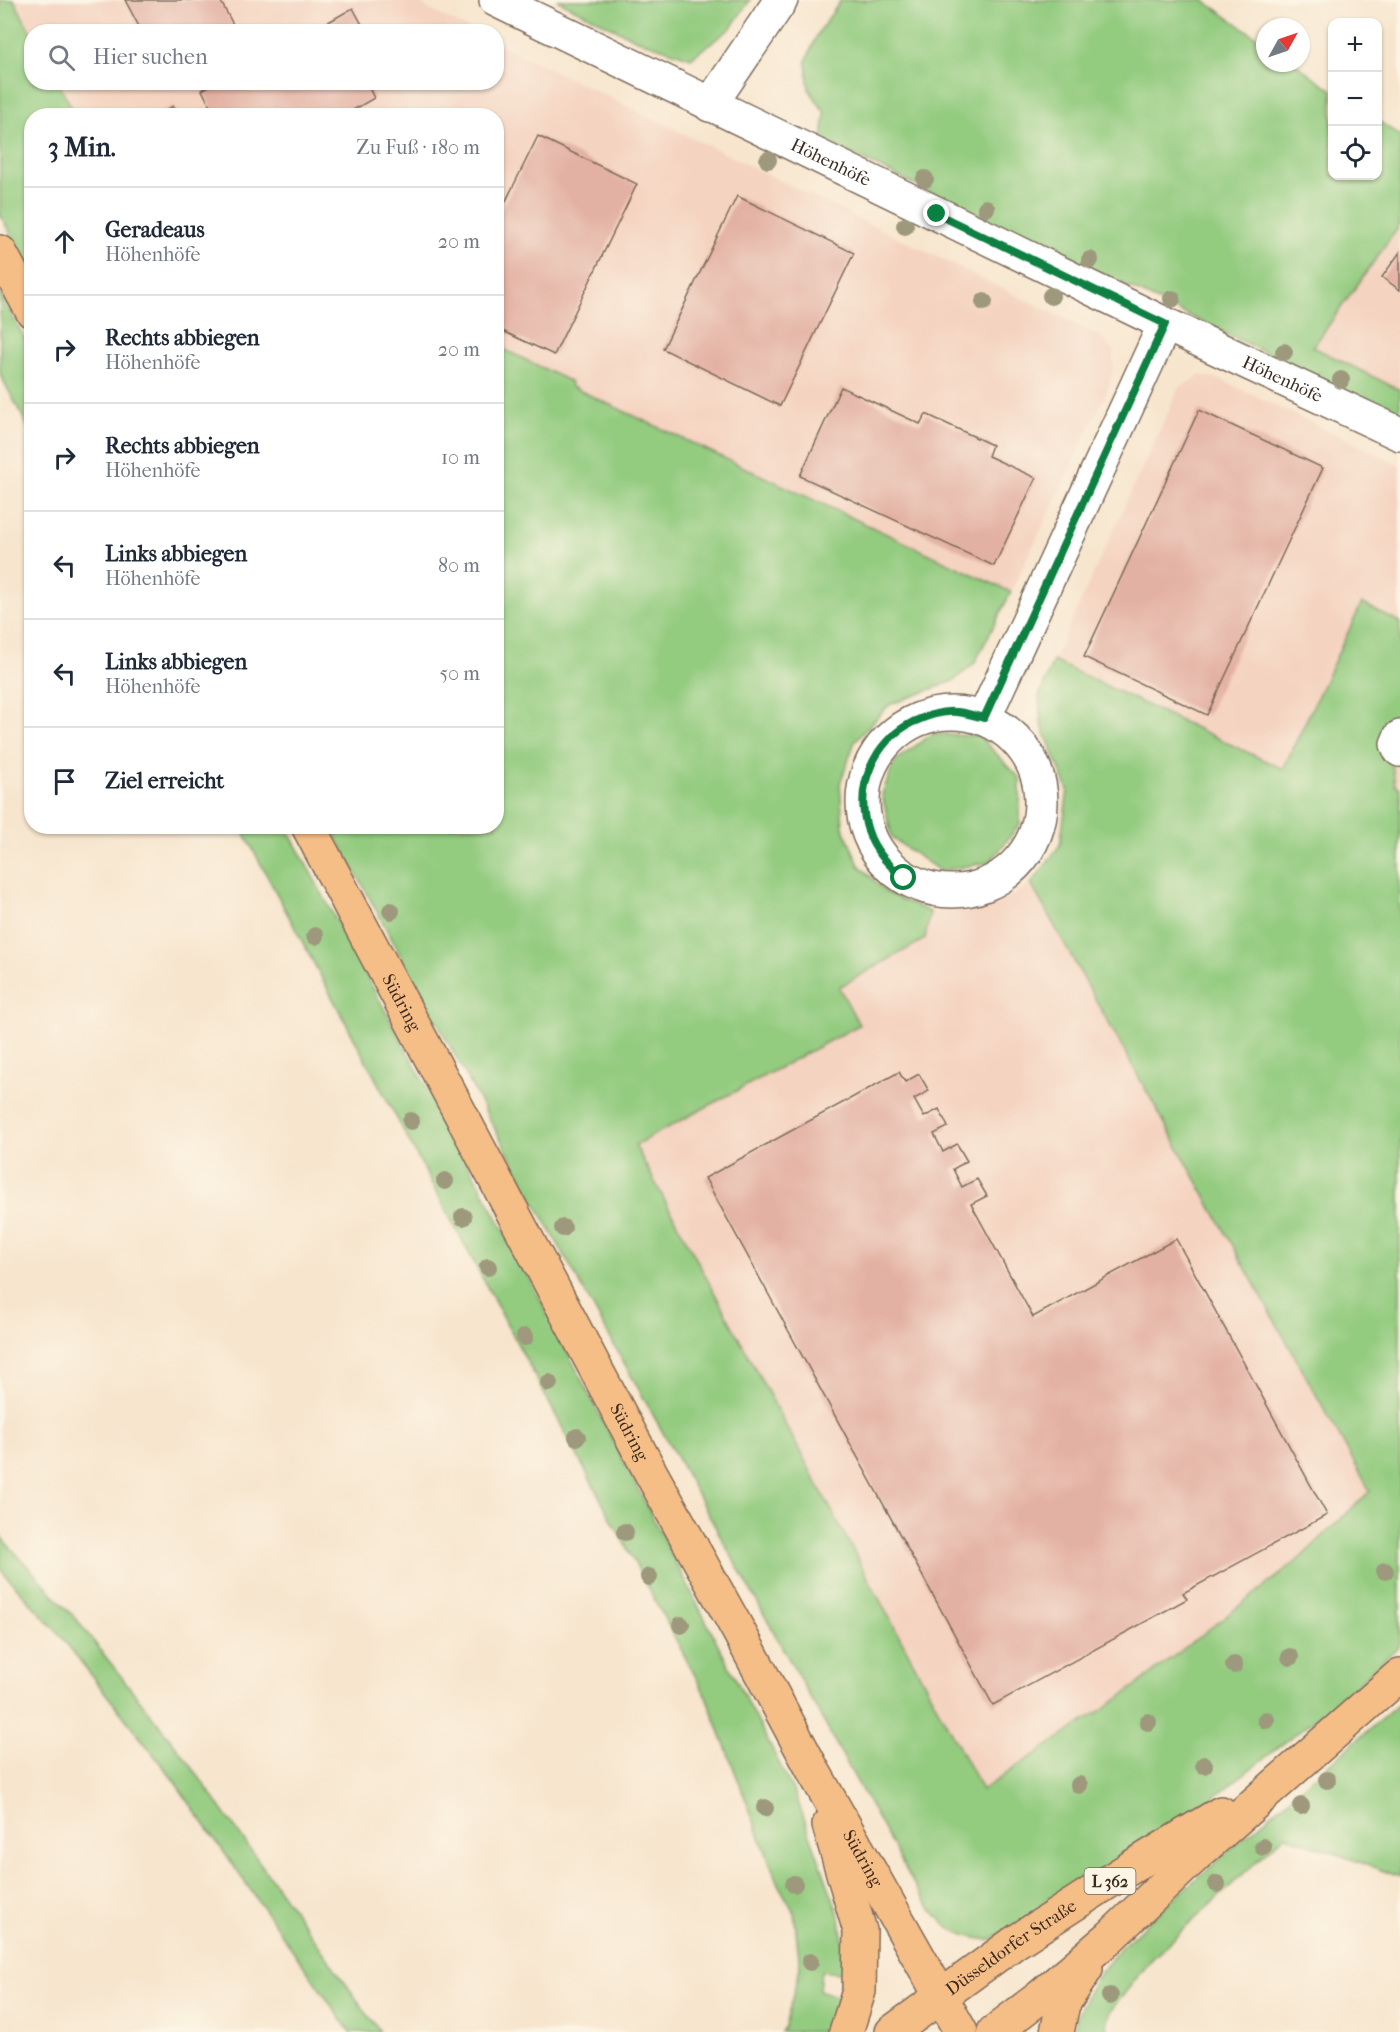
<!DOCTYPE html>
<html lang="de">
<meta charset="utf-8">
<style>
body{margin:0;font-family:"IM FELL French Canon",serif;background:#f2f2f3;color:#1f2937}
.controls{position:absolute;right:18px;top:18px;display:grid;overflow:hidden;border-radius:12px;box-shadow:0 2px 4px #0004}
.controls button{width:54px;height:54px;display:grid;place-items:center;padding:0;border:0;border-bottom:2px solid #e0e1e3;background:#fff;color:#1f2937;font:30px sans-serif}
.compass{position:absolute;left:1256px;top:18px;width:54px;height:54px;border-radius:50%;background:#fff;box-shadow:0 2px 4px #0004;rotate:50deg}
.stop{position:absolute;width:18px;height:18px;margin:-14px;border:4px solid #0b8043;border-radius:50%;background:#fff}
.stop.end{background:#0b8043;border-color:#fff;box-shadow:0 2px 6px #0008}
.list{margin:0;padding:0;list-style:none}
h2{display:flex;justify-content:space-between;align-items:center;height:78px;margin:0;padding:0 24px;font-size:26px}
h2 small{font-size:20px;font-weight:400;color:#747a83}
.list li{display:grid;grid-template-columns:39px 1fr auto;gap:18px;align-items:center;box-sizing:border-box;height:108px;padding:0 24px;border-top:2px solid #e0e1e3}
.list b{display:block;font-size:22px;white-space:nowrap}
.list p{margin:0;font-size:20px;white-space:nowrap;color:#747a83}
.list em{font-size:20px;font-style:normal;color:#747a83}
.icon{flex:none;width:33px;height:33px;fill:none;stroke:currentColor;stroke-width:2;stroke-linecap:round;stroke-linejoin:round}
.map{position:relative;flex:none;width:1400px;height:2032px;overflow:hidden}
.search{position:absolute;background:#fff;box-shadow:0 2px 4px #0004;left:24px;top:24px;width:480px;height:66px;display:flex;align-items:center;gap:15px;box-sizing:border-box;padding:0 21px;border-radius:24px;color:#747a83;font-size:22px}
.panel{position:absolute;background:#fff;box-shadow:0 2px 4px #0004;left:24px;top:108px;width:480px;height:726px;border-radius:24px}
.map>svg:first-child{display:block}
.built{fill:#f4d3c0}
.green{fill:#93cb7f;stroke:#677a4e;stroke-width:1.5}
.building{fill:#e3b1a3}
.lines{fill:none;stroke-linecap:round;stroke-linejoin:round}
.minor-casing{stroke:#7d6b5b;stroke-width:36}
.major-casing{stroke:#7d6b5b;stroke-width:36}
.minor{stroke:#fff;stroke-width:33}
.major{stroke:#f6be87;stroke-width:33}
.tree{fill:#9e997d}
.route{stroke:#0b8043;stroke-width:8}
.labels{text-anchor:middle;stroke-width:4.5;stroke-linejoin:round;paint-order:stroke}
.shield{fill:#fcf5e5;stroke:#75675a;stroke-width:1.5}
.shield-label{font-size:16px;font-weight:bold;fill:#3b2a1e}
.street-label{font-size:18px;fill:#3b2a1e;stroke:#fcf5e5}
</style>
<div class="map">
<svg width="1400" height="2032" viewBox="0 0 1400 2032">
<rect width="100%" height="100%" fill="#fcf5e5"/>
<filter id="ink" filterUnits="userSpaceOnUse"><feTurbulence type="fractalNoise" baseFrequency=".0167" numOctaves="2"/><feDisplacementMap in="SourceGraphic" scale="12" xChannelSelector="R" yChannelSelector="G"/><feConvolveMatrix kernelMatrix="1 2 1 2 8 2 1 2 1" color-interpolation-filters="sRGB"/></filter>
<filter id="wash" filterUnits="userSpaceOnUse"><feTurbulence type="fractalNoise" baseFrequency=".008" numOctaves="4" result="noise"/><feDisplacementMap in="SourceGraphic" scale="24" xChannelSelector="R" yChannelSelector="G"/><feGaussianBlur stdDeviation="1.35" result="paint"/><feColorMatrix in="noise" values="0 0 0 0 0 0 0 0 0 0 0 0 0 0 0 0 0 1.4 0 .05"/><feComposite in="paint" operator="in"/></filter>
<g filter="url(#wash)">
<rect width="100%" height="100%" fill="#f7e5cd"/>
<!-- built -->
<path class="built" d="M14,0H415L430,10L473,31L32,32L31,33Z
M497,43L1102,337L1113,350V370L1109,387L1011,592L569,385L570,382L497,346L496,116L76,115L58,83L496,82Z
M1400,225V390L1313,347Z
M1200,375L1220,379L1400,465V623L1362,603L1283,769L1053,661L1179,388Z
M1400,707V788L1395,785L1388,734Z
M1031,884L1370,1491L1296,1562L1125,1694L982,1790L635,1145L858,1025L839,987L925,939L930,912L989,909Z"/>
<!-- green -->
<path class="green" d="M0,0H14L31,33L32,82L58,83L76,115L32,116L31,272L0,214Z
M557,0H750L730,29L691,58L635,39Z
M841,0H1203L1265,43V63H1294L1332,90V176H1378V121L1400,136V225L1313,347L1400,390V417L822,140L825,113L809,89L806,61L817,35Z
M0,293L31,351V433L0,374Z
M497,346L571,382L570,386L1011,592L974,664L953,681L889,705L855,741L840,784L843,827L859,865L887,893L930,912L925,939L839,987L859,1025L635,1145L982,1790L1125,1694L1296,1562L1370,1491L1031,884L1060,845L1068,790L1041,723L1039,696L1053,661L1283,769L1362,603L1400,623V707L1388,734L1395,785L1400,788V1645L1346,1695L1200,1808L990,1940C946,1936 939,1919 915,1886L538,1208L331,827L496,826Z
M932,734L979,736L1020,778V824L990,862L940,871L892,838L882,794L895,761Z
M241,827H286L520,1260L796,1796L840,1918L846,1974L821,1971L819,1990L842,1998L834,2032H781L785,2026L800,1968L794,1912L778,1884L706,1696Z
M0,1536L76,1619L189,1763L380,2032H350L172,1778L59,1634L0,1569Z
M1400,1703V1877L1285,1835L1152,1959L1111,2010L1105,2032H1073L1079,2011L1095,1980L1120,1948L1180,1893Z"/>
<g id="blocks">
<!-- building -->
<path class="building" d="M125,0H220L237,32H142Z
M353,8L366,32H310L332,20Z
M216,82H366L374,98L343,116H215L202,90Z
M173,106L178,116H156Z
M538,136L637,184L554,355L496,328V221Z
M737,196L854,253L780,406L663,349Z
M1400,252V290L1382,277Z
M841,387L920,424L926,414L992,445L988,456L1036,478L994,566L800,476Z
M1199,410L1323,468L1207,715L1084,657Z
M899,1072L905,1082L919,1074L929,1091L914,1099L924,1117L939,1109L948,1127L934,1134L943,1152L957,1144L967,1161L953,1169L962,1187L977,1179L987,1196L971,1204L1033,1317L1176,1239L1327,1515L1183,1593L1187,1599L993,1705L705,1178Z"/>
</g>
</g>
<g filter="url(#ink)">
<use href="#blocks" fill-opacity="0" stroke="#7d6b5b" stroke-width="1.5"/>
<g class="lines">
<!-- minor casing -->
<g class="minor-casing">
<g id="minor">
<path id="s1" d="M496,0L1165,324L1400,434"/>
<path d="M710,105L781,0"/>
<circle cx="952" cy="802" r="89"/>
<path d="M984,718L1165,324"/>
<path d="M1400,737L1397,744L1400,750"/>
</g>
</g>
<!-- major casing -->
<g class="major-casing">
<g id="major">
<path d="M0,252L32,311"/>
<path id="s2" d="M308,826L652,1475L738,1630L814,1772L961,2032"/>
<path d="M829,1825L860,1931L859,1991L846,2032"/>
<path id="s3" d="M892,2032L1014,1943L1130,1868L1221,1813"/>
<path d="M994,2032L1040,1997L1110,1937L1196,1855L1400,1675"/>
<path d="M1057,2032L1063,2004L1086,1969"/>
</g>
</g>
<!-- minor -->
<use href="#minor" class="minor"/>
<!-- major -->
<use href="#major" class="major"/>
</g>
<!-- trees -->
<g class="tree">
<circle cx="768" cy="160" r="9"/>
<circle cx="925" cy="179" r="9"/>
<circle cx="986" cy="208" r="9"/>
<circle cx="905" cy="226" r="9"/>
<circle cx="1090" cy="260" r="9"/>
<circle cx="1051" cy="296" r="9"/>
<circle cx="1172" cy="299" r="9"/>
<circle cx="984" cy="302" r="9"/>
<circle cx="1284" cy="352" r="9"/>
<circle cx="1341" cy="380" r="9"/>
<circle cx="391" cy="911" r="9"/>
<circle cx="315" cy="936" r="9"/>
<circle cx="411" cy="1121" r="9"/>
<circle cx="445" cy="1181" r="9"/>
<circle cx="463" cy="1217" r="9"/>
<circle cx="563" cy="1228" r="9"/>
<circle cx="488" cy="1267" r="9"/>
<circle cx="525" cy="1337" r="9"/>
<circle cx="549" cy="1383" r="9"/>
<circle cx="577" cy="1437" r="9"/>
<circle cx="625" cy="1532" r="9"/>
<circle cx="1385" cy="1571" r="9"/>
<circle cx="649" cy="1577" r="9"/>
<circle cx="681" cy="1625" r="9"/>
<circle cx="1290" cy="1657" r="9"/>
<circle cx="1234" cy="1665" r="9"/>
<circle cx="1266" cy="1720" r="9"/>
<circle cx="1148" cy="1722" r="9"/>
<circle cx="1204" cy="1765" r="9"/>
<circle cx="1327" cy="1780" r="9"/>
<circle cx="1079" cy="1785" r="9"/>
<circle cx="1301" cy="1806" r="9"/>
<circle cx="765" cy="1808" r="9"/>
<circle cx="1263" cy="1847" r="9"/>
<circle cx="794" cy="1884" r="9"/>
<circle cx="1217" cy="1884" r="9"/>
<circle cx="810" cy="1962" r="9"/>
<circle cx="1110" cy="1996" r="9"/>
</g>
</g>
<g class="lines" filter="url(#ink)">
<!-- route -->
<path class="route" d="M904,878C889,865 874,851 868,831C854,788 873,742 913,722C926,716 942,710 957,712C966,713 976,716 984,718L1165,324L937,214"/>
</g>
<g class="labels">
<!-- shield labels -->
<rect class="shield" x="1084.5" y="1868" width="51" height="26" rx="4.5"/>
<g class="shield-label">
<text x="1110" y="1887">L 362</text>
</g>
<!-- street labels -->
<g class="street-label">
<text dy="6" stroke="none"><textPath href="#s1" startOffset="372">Höhenhöfe</textPath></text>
<text dy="6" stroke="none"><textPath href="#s1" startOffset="873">Höhenhöfe</textPath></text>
<text dy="6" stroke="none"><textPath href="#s2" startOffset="200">Südring</textPath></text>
<text dy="6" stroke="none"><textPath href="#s2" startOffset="686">Südring</textPath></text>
<text dy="6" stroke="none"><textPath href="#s2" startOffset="1172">Südring</textPath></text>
<text dy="6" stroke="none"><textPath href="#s3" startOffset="146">Düsseldorfer Straße</textPath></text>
</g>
</g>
</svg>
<div class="controls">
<button>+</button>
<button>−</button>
<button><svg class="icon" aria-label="locate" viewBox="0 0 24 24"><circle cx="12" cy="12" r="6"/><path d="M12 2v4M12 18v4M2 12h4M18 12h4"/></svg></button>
</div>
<svg class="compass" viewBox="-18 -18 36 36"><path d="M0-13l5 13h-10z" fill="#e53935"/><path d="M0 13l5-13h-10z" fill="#747a83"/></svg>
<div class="stop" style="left:904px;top:878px"></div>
<div class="stop end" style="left:937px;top:214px"></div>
<div class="search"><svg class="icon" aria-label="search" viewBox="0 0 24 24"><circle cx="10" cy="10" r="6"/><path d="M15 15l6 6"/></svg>Hier suchen</div>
<section class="panel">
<h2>3 Min.<small>Zu Fuß · 180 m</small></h2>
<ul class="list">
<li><svg class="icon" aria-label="ahead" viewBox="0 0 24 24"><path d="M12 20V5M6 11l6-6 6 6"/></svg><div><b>Geradeaus</b><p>Höhenhöfe</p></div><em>20 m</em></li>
<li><svg class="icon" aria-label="right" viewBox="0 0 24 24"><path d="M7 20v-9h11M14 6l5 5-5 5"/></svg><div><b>Rechts abbiegen</b><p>Höhenhöfe</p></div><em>20 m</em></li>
<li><svg class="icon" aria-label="right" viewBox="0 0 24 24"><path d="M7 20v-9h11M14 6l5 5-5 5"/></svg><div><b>Rechts abbiegen</b><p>Höhenhöfe</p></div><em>10 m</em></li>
<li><svg class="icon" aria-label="left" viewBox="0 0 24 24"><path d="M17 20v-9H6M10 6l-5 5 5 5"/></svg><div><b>Links abbiegen</b><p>Höhenhöfe</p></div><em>80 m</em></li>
<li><svg class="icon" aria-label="left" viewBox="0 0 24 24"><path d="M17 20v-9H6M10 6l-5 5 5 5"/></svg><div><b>Links abbiegen</b><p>Höhenhöfe</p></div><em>50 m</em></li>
<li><svg class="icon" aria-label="arrive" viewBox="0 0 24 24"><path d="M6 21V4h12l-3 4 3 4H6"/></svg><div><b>Ziel erreicht</b></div></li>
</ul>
</section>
</div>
